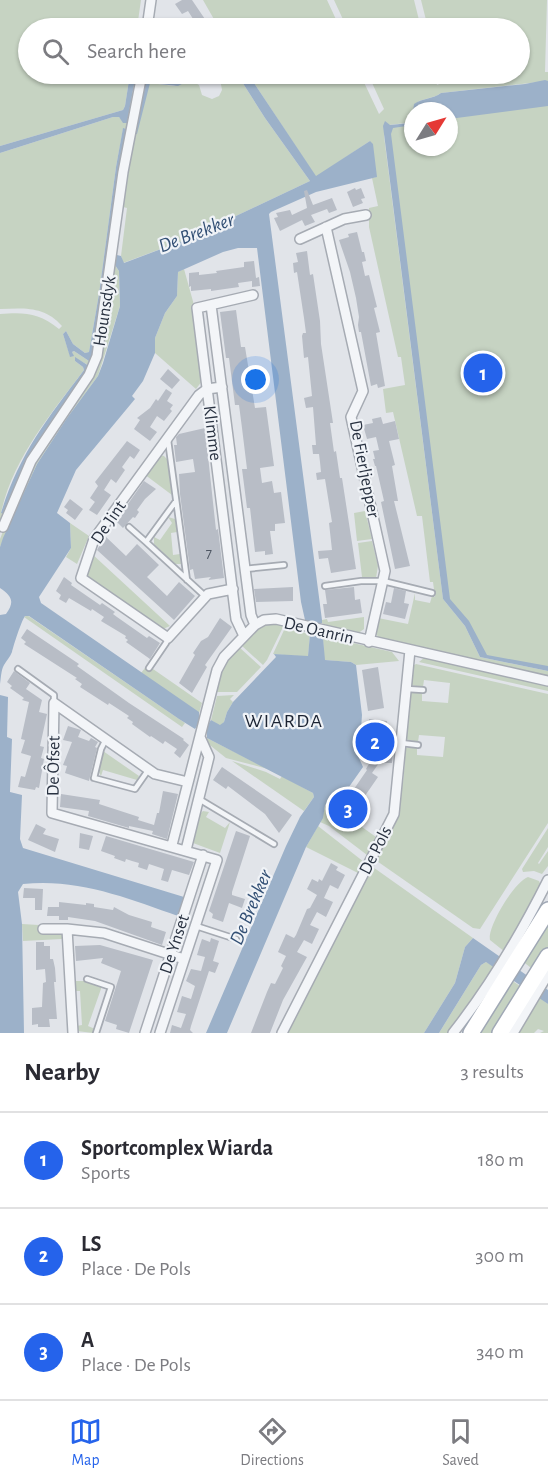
<!DOCTYPE html>
<meta charset="utf-8">
<style>
body{margin:0;font-family:"Alegreya Sans",sans-serif;background:#f7f7f7;color:#2b2b33}
.compass{position:absolute;left:404px;top:102px;width:54px;height:54px;border-radius:50%;background:#fff;box-shadow:0 2px 4px #0004;rotate:53deg}
.you{position:absolute;left:256px;top:380px;width:21px;height:21px;margin:-15px;border:4px solid #fff;border-radius:50%;background:#1a73e8;box-shadow:0 0 0 9px #1a73e833}
.badge{display:grid;place-items:center;width:39px;height:39px;border-radius:50%;background:#2563eb;color:#fff;font-size:20px;font-weight:700}
.pin{position:absolute;translate:-50% -50%;border:3px solid #fff;box-shadow:0 2px 6px #0006}
.list{margin:0;padding:0;list-style:none}
h2{display:flex;justify-content:space-between;align-items:center;height:78px;margin:0;padding:0 24px;font-size:26px}
h2 small{font-size:20px;font-weight:400;color:#7c7c81}
.list li{display:grid;grid-template-columns:39px 1fr auto;gap:18px;align-items:center;box-sizing:border-box;height:96px;padding:0 24px;border-top:2px solid #e1e1e2}
.list b{display:block;font-size:22px;white-space:nowrap}
.list p{margin:0;font-size:20px;white-space:nowrap;color:#7c7c81}
.list em{font-size:20px;font-style:normal;color:#7c7c81}
.icon{flex:none;width:33px;height:33px;fill:none;stroke:currentColor;stroke-width:2;stroke-linecap:round;stroke-linejoin:round}
.map{position:relative;flex:none;width:548px;height:1033px;overflow:hidden}
.search{position:absolute;background:#fff;box-shadow:0 2px 4px #0004;left:18px;right:18px;top:18px;height:66px;display:flex;align-items:center;gap:15px;box-sizing:border-box;padding:0 21px;border-radius:33px;color:#7c7c81;font-size:22px}
.sheet{height:366px;background:#fff}
nav{display:flex;justify-content:space-around;align-items:center;box-sizing:border-box;height:84px;border-top:2px solid #e1e1e2;background:#fff;font-size:16px;color:#7c7c81}
nav a{display:grid;justify-items:center;gap:3px}
nav .on{color:#2563eb}
.map>svg:first-child{display:block}
.green{fill:#c6d3c2;fill-rule:evenodd}
.water{fill:#9cb1c9;fill-rule:evenodd}
.building{fill:#b8bdc6}
.lines{fill:none;stroke-linecap:round;stroke-linejoin:round}
.lane-casing{stroke:#a6abb3;stroke-width:8}
.street-casing{stroke:#a6abb3;stroke-width:12}
.primary-casing{stroke:#a0a8b5;stroke-width:18}
.lane{stroke:#f3f5f8;stroke-width:4.5}
.street{stroke:#f3f5f8;stroke-width:9}
.primary{stroke:#fff;stroke-width:15}
.labels{text-anchor:middle;stroke-width:4.5;stroke-linejoin:round;paint-order:stroke}
.number-label{font-size:15px;fill:#4d5562}
.street-label{font-size:18px;fill:#293241;stroke:#f0f3f7}
.water-label{font-size:20px;font-style:italic;fill:#335075;stroke:#f0f3f7}
.neighbourhood-label{font-size:20px;letter-spacing:1.5px;fill:#1b2332;stroke:#f0f3f7}
</style>
<div class="map">
<svg width="548" height="1033" viewBox="0 0 548 1033">
<rect width="100%" height="100%" fill="#e1e4e9"/>
<!-- green -->
<path class="green" d="M0,0H141L137,28H28V74H130L125,106L123,110L0,146Z
M203,0H327L340,28H219Z
M334,0H414L421,28H347Z
M421,0H547L545,72H548V81L441,93L436,96L419,101L413,109V121L406,123L389,125L384,136L443,599L465,626L480,657L548,671V677L380,640L375,632L378,618L408,624L415,593V600L430,603L432,596L435,597L433,582H430L422,516H417L393,412L386,413L383,389L405,385L401,357H398L369,227V208L378,206L372,178L376,177L370,141L316,177L248,74H360L379,114L384,109L368,74H434L437,85L442,83L440,74H520V28H428Z
M136,74H140L139,81L122,172L105,300L94,360L86,376L47,431L29,460L0,530V314C25,312 39,313 59,329L62,326C45,306 24,308 0,309V153L113,117H119L124,123H127ZM123,129H126L93,357L89,361L74,351L72,352L73,356H70L63,334L66,331L73,344L85,353L89,352L99,294L116,167ZM75,358L88,365V369L51,420L31,452L4,513H1C13,458 51,414 84,370L83,367L75,361Z
M215,74H237L265,118L310,181L185,240L123,263L121,256L127,208L123,207L116,251L124,173L148,85L150,83L174,86L190,80L199,85L202,95L212,99L219,96L222,90L220,79L213,76Z
M548,100V668L484,656L467,624L446,600L388,127L413,123V147H449V117Z
M115,255H117L115,265L119,271L120,306L98,376L67,418L37,464L0,547V539L22,483L90,375Z
M184,269L194,305H192L202,381L196,389L155,353V338L165,313L177,296L178,272Z
M160,455L164,456L167,459L172,495L144,474Z
M365,511L372,539L357,541L354,513Z
M168,517L175,519L177,532L171,533L173,555L180,554L181,564H175L154,544V537L160,540L172,523Z
M70,523L89,536L77,564L66,557L71,548Z
M372,541L378,566L376,578L362,577L358,543Z
M91,553L170,626L163,629L87,577Z
M27,615L185,723L182,727L24,617Z
M364,617V629L357,634L335,629L322,623V620L327,619L328,622Z
M271,622L284,625L267,660L263,665L241,645L257,628Z
M285,628L310,634L308,657L273,654Z
M327,637L392,652L399,661L356,665L351,662L324,660L323,638Z
M239,647L261,667L237,692H215C220,673 226,661 239,647Z
M425,657L548,685V691L419,662Z
M416,664L548,694V823L480,929L473,928L374,859L382,843L384,844L395,824L392,822L400,784L403,783L405,761H403L405,748H417V755L443,757L445,737L419,735L418,742L405,739L406,727H408L410,705L408,704L410,693H422V701L448,703L450,683L424,680L423,687L410,685L411,667Z
M145,668L150,672L153,669L202,703L199,713L141,673Z
M234,695L230,699L233,702L227,712L224,722L220,726L211,720L217,696Z
M207,738L268,769L226,758L206,742Z
M103,751L139,776L137,780L103,770L101,776L98,770Z
M232,761L266,772L280,779L282,776L313,793L314,797L304,811Z
M327,802L376,837L367,855L329,826L320,822Z
M203,811L209,812L206,817L225,828L230,822L220,853L193,843L200,814Z
M318,826L364,862L358,873L306,847Z
M548,828V847L538,863L539,864L548,851V866L542,874L534,871L523,872L522,869Z
M370,865L473,938L465,947L455,983L424,1033H287L288,1026L291,1027L300,1009L298,1007L302,999L305,1000L314,981L312,980L316,972H319L328,954L326,953L330,944L333,945L342,927L340,925L344,917L347,918L356,900L354,898L358,890L360,891L367,879L365,877Z
M528,877L539,881L541,886L505,952L490,940C487,927 515,881 528,877Z
M548,919V947L534,970L522,961Z
M22,924L39,925V933L62,934L64,938L62,939L23,941Z
M486,962L496,967L449,1033H439L481,965Z
M511,980L523,988L495,1033H477Z
M73,981H84L102,986L88,1026L95,1029L93,1033L77,1031L76,1026L82,1025L80,991H74Z
M538,996L548,1004V1033H540L544,1031L538,1029L534,1033H516Z"/>
<!-- water -->
<path class="water" d="M130,74H136L127,123H123L119,117H113L0,153V146L123,110L125,106Z
M145,74H150L151,77L155,78L159,74H164L165,80C177,83 186,73 197,74V76L178,86L150,83L137,134H135Z
M237,74H248L316,176L370,141L373,144L377,177L316,192L271,212L269,214L322,620V623L318,624L319,636L323,638L325,660L351,662L356,665L362,715L359,758L363,767L337,804L333,807L327,803L325,805L323,818L306,847L227,1033H206L286,846L300,817L314,797L313,793L207,738V733L197,726L195,729L179,719L29,616H25C21,622 14,644 12,652C10,657 7,660 4,665C1,670 1,678 0,684V615L6,614C15,602 12,596 0,588V547L3,538L37,464L67,418L98,376L103,363L120,306L119,271L115,265L117,255L121,256L124,263L185,240L310,181L265,118ZM238,248H257L301,602L305,620L308,622L310,634L308,656L274,654L276,657L233,702L227,712L224,722L220,725L211,720L209,723L199,716V712L41,603L39,597L71,548L70,523L57,513L76,470L135,399L132,396L143,381L155,353V338L165,313L177,296L178,272L223,252Z
M545,80L548,81V106L449,119V111H413L414,104C423,98 433,99 441,93L525,84Z
M413,120V125L393,128L391,134L450,599L469,621L487,655L548,666V671L480,657L465,626L443,599L383,126L385,121L390,125L410,123Z
M123,128L126,129L93,357L89,361L74,351L72,352L74,356L70,357L63,334L66,331L73,344L85,353L89,352L99,294L116,167Z
M75,357L89,366L31,452L4,514L1,513C19,454 47,419 84,370L83,367L75,361Z
M0,695L8,697L7,737L12,739L10,792L22,795L20,839L23,848L184,897L178,916C128,898 77,878 23,884L18,892L22,924L24,1033H0Z
M473,938L548,990V1004L486,962L481,965L439,1033H424L455,983L465,947Z"/>
<!-- building -->
<path class="building" d="M182,0H192L211,28H184L195,22L188,11L182,14L175,4Z
M355,188L356,190L361,188L365,198L361,199L363,203L353,207L347,192Z
M307,190L313,205L332,198L337,210L329,213L327,209L311,215L315,222L305,226L302,220L280,231L274,218L278,217L276,213L290,210L292,215L307,208L304,191Z
M357,232L362,252H364L366,261L362,262L365,276L369,275L377,307L374,308L380,332L376,333L385,386L378,388L377,384L371,386L361,332H359L358,325L359,317L356,298L350,272L339,240L349,237L348,234Z
M307,251L310,275L313,274L320,321L321,344L333,423H330L334,452L336,451L340,478H342L356,569L331,573L328,558L319,559L318,551L332,550L329,523L332,522L325,479L317,480L316,473L321,472L320,462L319,454H313L312,445H316L313,407L306,408L304,398L312,396L308,357L304,358L302,336L303,333H306L304,318L297,272L294,273L293,263L298,262L296,253Z
M254,261L256,278L259,277L260,286L252,287V281L238,283L239,287L211,291V289L191,291V286L189,287V273L199,272V275L217,273L216,271L244,267V262Z
M236,310L241,347H245L255,408L266,407L274,466L260,468L262,483L272,481L274,493L281,492L285,523L275,524V531H270L273,554L265,555V551L255,552L250,508H247L242,469H247L242,428L239,405H235L229,358H226L220,312Z
M168,369L180,380L172,389L160,379Z
M166,389L172,393L167,401L173,405L170,409L172,411L164,421L157,416L150,427L157,432L150,441L134,429L140,420L137,418L150,408L156,399L158,401Z
M381,417L383,424L395,421L399,439L389,441L395,465L392,466L398,501H394L410,566L395,569L381,502L384,501L376,466H375L373,459H375L373,451L379,450L376,437L367,439L363,425L373,423L372,419Z
M205,428L216,530L218,529L224,578L208,580L211,577L195,579L193,569L190,570L180,494L179,474L195,472L193,459L176,462L174,445H177L176,437L179,434Z
M127,441L140,450L134,459L130,456L122,467L125,470L116,483L111,479L104,490L111,495L97,515L89,510L97,499L95,502L90,498L98,486L95,482Z
M144,481L156,489L145,499L137,510L139,512L135,518L133,517L123,528L116,521Z
M70,499L83,509L75,520L66,513L68,510L64,507Z
M105,536L126,556L137,544L159,565L147,577L167,596L179,582L195,596L174,620L97,550Z
M64,577L72,583L71,585L100,605L102,603L115,612L113,614L117,617L147,638L149,636L160,643L150,659L126,642L128,640L125,638L126,636L101,621L104,617L92,609L91,611L69,598L66,603L59,599L61,595L56,591Z
M293,587V601L256,602L254,589Z
M354,587L355,600L360,599L362,613L325,618L323,604H327L325,590Z
M394,588L406,591L404,603L409,604L405,619L383,614L386,602L391,603Z
M220,618L232,627L205,665L207,667L192,693L179,683L195,655L193,653L201,641L208,637Z
M27,629L79,664L77,666L129,703L184,739L183,740L189,745L180,758L174,753L177,749L165,741L163,744L151,736L150,737L132,724L133,722L127,718L129,716L109,703L108,705L80,687L82,684L75,679L77,678L24,644L26,642L21,638Z
M378,667L384,708L368,711L362,670Z
M14,671L30,683L26,689L42,700L39,712L47,714L40,746L44,747L41,758L44,759L39,788L36,787L35,790L18,787L21,776L25,777L31,756L21,753L25,740L21,739L29,702L22,700L24,698L10,688L12,686L7,682Z
M369,719L387,721L388,732L384,731L382,752L393,753L392,763H379L372,773L378,777L351,816L341,808L367,770L366,769L370,762L365,761Z
M68,726L81,730L78,737L89,741L91,738L98,742L95,747L97,748L89,781L65,773L67,766L63,765L72,742L63,740Z
M222,767L292,815L279,833L265,814L228,786L226,789L213,780Z
M163,791L178,794L167,839L152,834L153,831L129,826V828L88,816L89,811L60,807L61,794L100,800L99,804L139,817L138,820L154,825L157,813H159Z
M36,824L46,829L43,834L59,839L55,852L28,840Z
M236,831L250,836L232,892V895L245,899L242,908L229,903L223,922L212,918L213,914L209,911Z
M80,833L93,836L89,850L79,848Z
M106,836L194,862L189,875L172,870L168,882L161,880L164,869L149,864L147,870L138,867L139,863L132,861L126,859L125,862L114,858L115,856L101,851Z
M331,863L338,867L336,870L345,875L338,889L330,885L324,898L333,902L326,917L317,912L310,925L319,929L312,944L304,940L297,952L307,957L283,1000L270,1033H251L267,992L271,983L275,984L283,968L281,966L286,956L278,952L286,934L294,938L296,935L307,909L310,908L317,895L307,889L312,879L318,882L319,879L322,881Z
M24,888L43,889L42,910H35V898H23Z
M59,902L86,905V903L94,904V907L113,910L114,907L129,915L152,922L151,927L166,932L162,945L95,921L68,917V920H59V916H47L48,907H59Z
M211,938L219,941L213,961L219,963L215,973L209,971L191,1026L190,1030L193,1033H170L172,1025L181,1028L186,1014L177,1012L182,996L191,999L195,986L186,981L191,969L201,971L205,957L197,955L200,945L202,939L210,942Z
M36,942H44V946H50V959H53L55,968L56,982H54L57,1019H49L50,1027H38V1024L32,1025V1008L42,1007L43,983L46,982L45,969L36,970Z
M100,945L153,960L129,1033L116,1029L117,1025L105,1021L121,971L101,963L103,958L76,961L75,946Z"/>
<g class="lines">
<!-- lane casing -->
<g class="lane-casing">
<path id="lane" d="M168,440L187,580
M176,501L146,542L206,597
M129,527L146,542
M245,569L284,565
M325,586L361,581H383L432,593
M149,668L166,643L168,638
M18,669L54,695V703
M407,689L423,690
M106,739L101,749L94,778L135,789L149,769
M401,743L418,745
M199,799L274,844
M196,926L236,939
M87,979L111,987L96,1033"/>
</g>
<!-- street casing -->
<g class="street-casing">
<path id="street" d="M147,28L151,0
M326,227L363,391L351,417L385,571L369,642
M300,239L344,219L366,215
M211,305L251,615L255,625
M222,387L207,389L199,395L94,539L81,578L168,638L208,594L233,589
M3,527L31,461L89,375L97,356L123,172L142,74
M244,636L236,619L197,308L253,295
M54,703L52,813L217,860L160,1033
M54,703L155,774L188,782
M172,845L217,670L224,657L255,625L264,620L276,619L548,681
M186,850L209,757L200,737
M43,929H67
M73,1033L67,929L104,933L184,959
M145,1033L203,855
M282,1033L394,814L410,650
M453,1033C491,985 521,934 548,880
M513,1033L548,974"/>
</g>
<!-- primary casing -->
<g class="primary-casing">
<path id="primary" d="M471,1033L548,910
M500,1033L548,956"/>
</g>
<!-- lane -->
<use href="#lane" class="lane"/>
<!-- street -->
<use href="#street" class="street"/>
<!-- primary -->
<use href="#primary" class="primary"/>
</g>
<g class="labels">
<!-- number labels -->
<g class="number-label">
<text x="209" y="558">7</text>
</g>
<!-- street labels -->
<g class="street-label">
<text transform="translate(104 311) rotate(-81)" y="6">Hounsdyk</text>
<text transform="translate(213 433) rotate(83)" y="6">Klimme</text>
<text transform="translate(365 469) rotate(79)" y="6">De Fierljepper</text>
<text transform="translate(108 522) rotate(-56)" y="6">De Jint</text>
<text transform="translate(319 630) rotate(13)" y="6">De Oanrin</text>
<text transform="translate(53 766) rotate(-89)" y="6">De Ôfset</text>
<text transform="translate(375 850) rotate(-63)" y="6">De Pols</text>
<text transform="translate(174 944) rotate(-72)" y="6">De Ynset</text>
</g>
<!-- water labels -->
<g class="water-label">
<text transform="translate(196 232) rotate(-21)" y="7">De Brekker</text>
<text transform="translate(250 907) rotate(-67)" y="7">De Brekker</text>
</g>
<!-- neighbourhood labels -->
<g class="neighbourhood-label">
<text x="284" y="727">WIARDA</text>
</g>
</g>
</svg>
<svg class="compass" viewBox="-18 -18 36 36"><path d="M0-13l5 13h-10z" fill="#e53935"/><path d="M0 13l5-13h-10z" fill="#7c7c81"/></svg>
<div class="you"></div>
<div class="pin badge" style="left:483px;top:373px">1</div>
<div class="pin badge" style="left:375px;top:742px">2</div>
<div class="pin badge" style="left:348px;top:809px">3</div>
<div class="search"><svg class="icon" aria-label="search" viewBox="0 0 24 24"><circle cx="10" cy="10" r="6"/><path d="M15 15l6 6"/></svg>Search here</div>
</div>
<section class="sheet">
<h2>Nearby<small>3 results</small></h2>
<ul class="list">
<li><span class="badge">1</span><div><b>Sportcomplex Wiarda</b><p>Sports</p></div><em>180 m</em></li>
<li><span class="badge">2</span><div><b>LS</b><p>Place · De Pols</p></div><em>300 m</em></li>
<li><span class="badge">3</span><div><b>A</b><p>Place · De Pols</p></div><em>340 m</em></li>
</ul>
</section>
<nav>
<a class="on"><svg class="icon" aria-label="map" viewBox="0 0 24 24"><path d="M3 6l6-2 6 2 6-2v14l-6 2-6-2-6 2zM9 4v14M15 6v14"/></svg>Map</a>
<a><svg class="icon" aria-label="directions" viewBox="0 0 24 24"><path d="M12 3l9 9-9 9-9-9zM9 14v-3h6M13 9l2 2-2 2"/></svg>Directions</a>
<a><svg class="icon" aria-label="saved" viewBox="0 0 24 24"><path d="M7 4h10v16l-5-4-5 4z"/></svg>Saved</a>
</nav>
